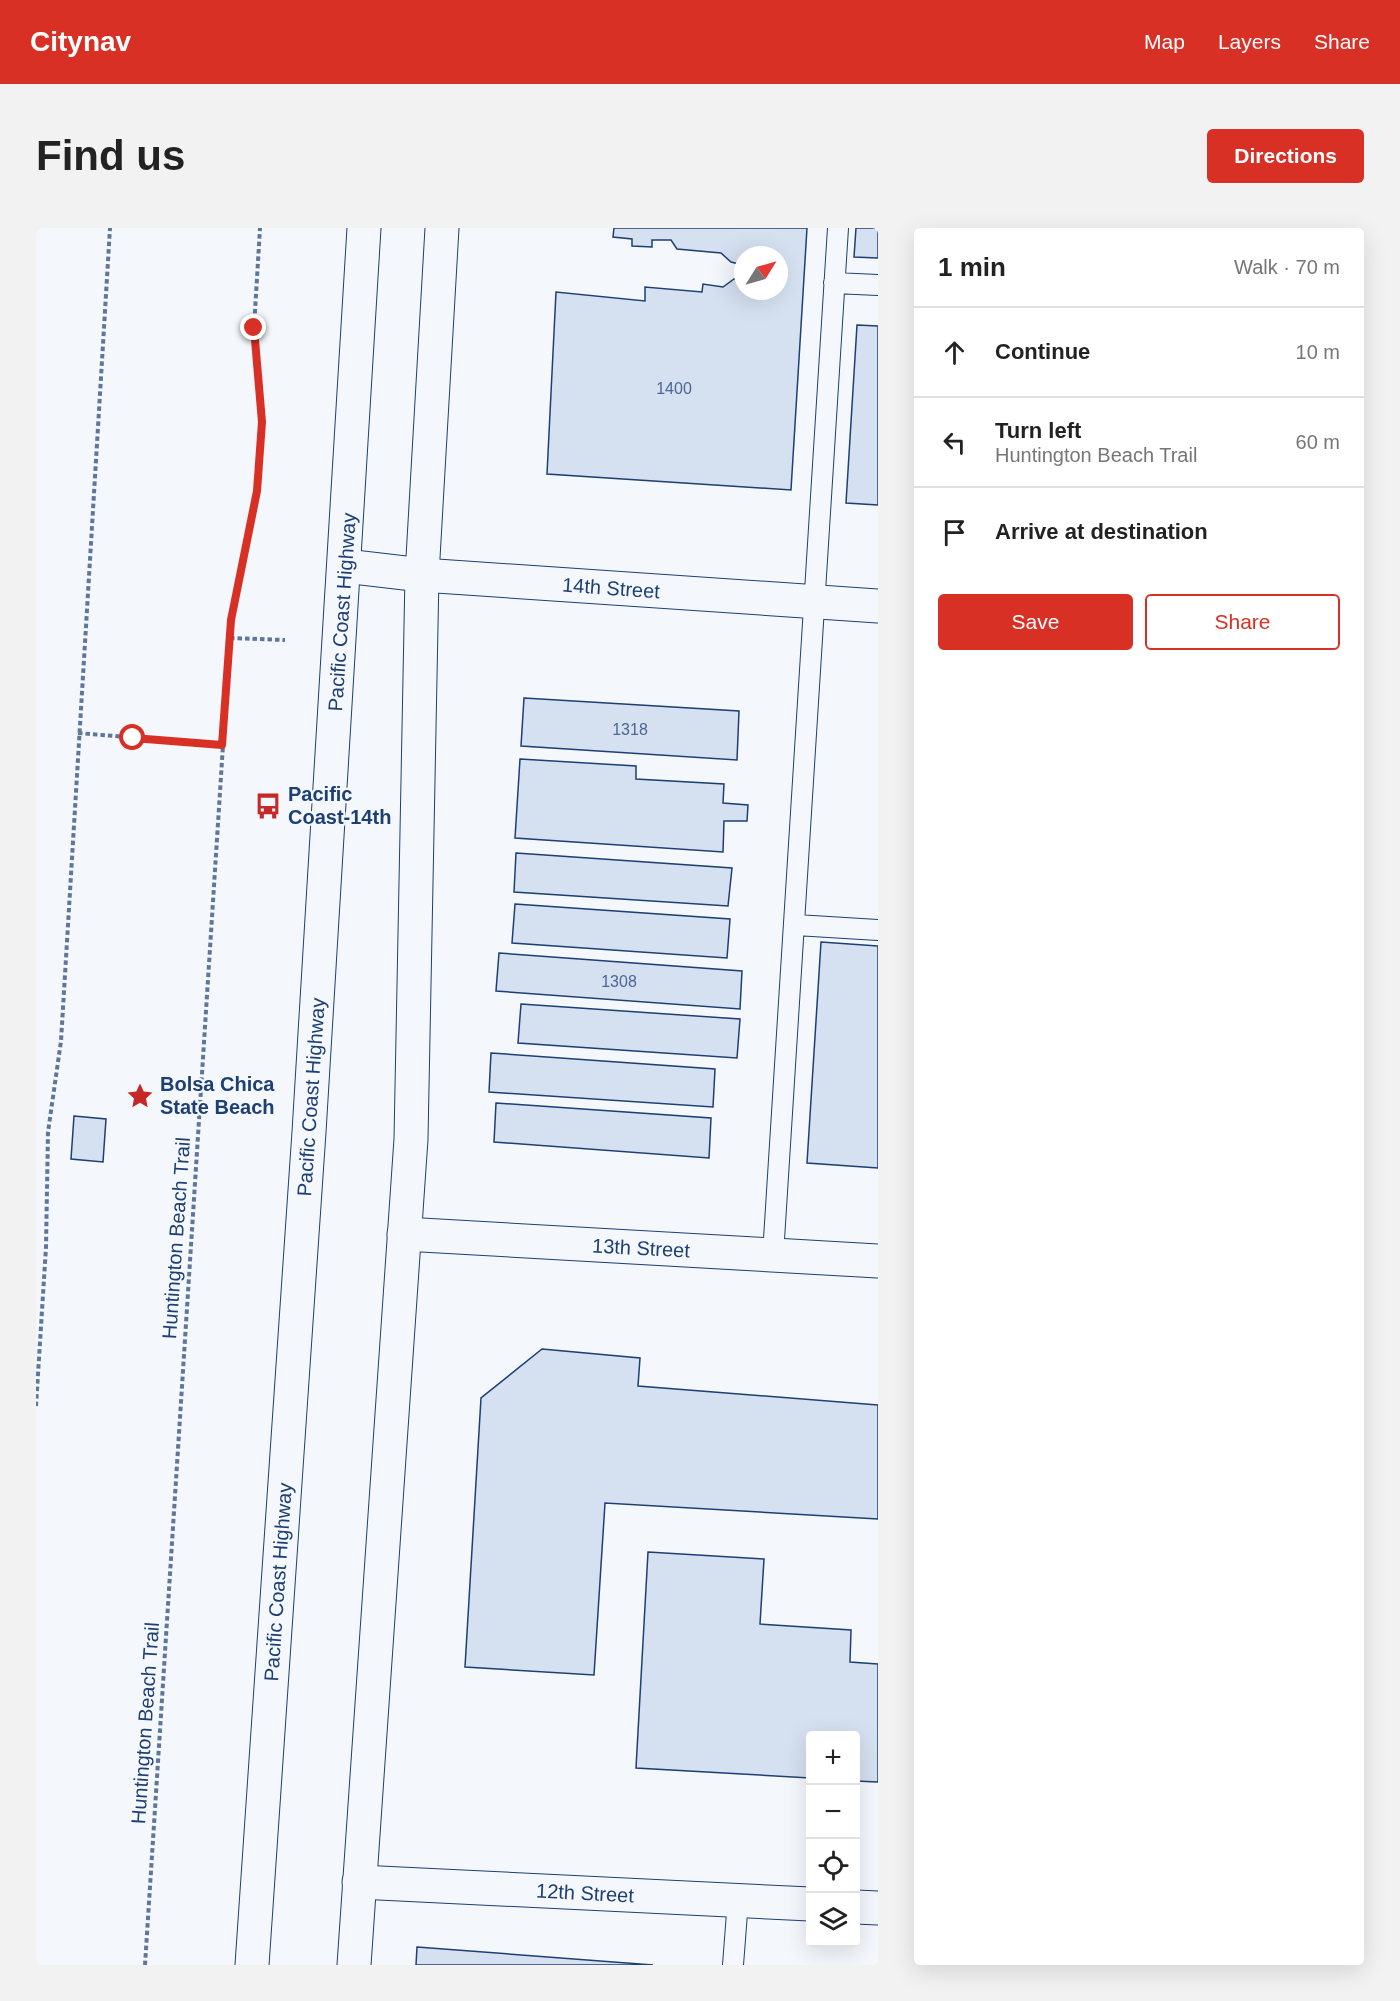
<!DOCTYPE html>
<meta charset="utf-8">
<style>
body{margin:0;font-family:Helvetica,sans-serif;background:#f2f2f2;color:#222}
.controls{position:absolute;right:18px;bottom:18px;display:grid;overflow:hidden;border-radius:6px;box-shadow:0 6px 24px #0002}
.controls button{width:54px;height:54px;display:grid;place-items:center;padding:0;border:0;border-bottom:2px solid #e0e0e0;background:#fff;color:#222;font:30px sans-serif}
.compass{position:absolute;left:698px;top:18px;width:54px;height:54px;border-radius:50%;background:#fff;box-shadow:0 6px 24px #0002;rotate:53deg}
.stop{position:absolute;width:18px;height:18px;margin:-14px;border:4px solid #d93025;border-radius:50%;background:#fff}
.stop.end{background:#d93025;border-color:#fff;box-shadow:0 2px 6px #0008}
.list{margin:0;padding:0;list-style:none}
h2{display:flex;justify-content:space-between;align-items:center;height:78px;margin:0;padding:0 24px;font-size:26px}
h2 small{font-size:20px;font-weight:400;color:#767676}
.list li{display:grid;grid-template-columns:39px 1fr auto;gap:18px;align-items:center;box-sizing:border-box;height:90px;padding:0 24px;border-top:2px solid #e0e0e0}
.list b{display:block;font-size:22px;white-space:nowrap}
.list p{margin:0;font-size:20px;white-space:nowrap;color:#767676}
.list em{font-size:20px;font-style:normal;color:#767676}
.actions{display:flex;gap:12px;padding:18px 24px}
.actions a{flex:1;padding:14px 0;border:2px solid #d93025;border-radius:6px;text-align:center;font-size:21px;color:#d93025}
.actions .main{background:#d93025;color:#fff}
.icon{flex:none;width:33px;height:33px;fill:none;stroke:currentColor;stroke-width:2;stroke-linecap:round;stroke-linejoin:round}
.map{position:relative;flex:none;width:842px;height:1737px;overflow:hidden;border-radius:6px}
header{display:flex;align-items:center;gap:36px;box-sizing:border-box;height:84px;padding:0 30px;background:#d93025;color:#fff}
header strong{font-size:28px}
nav{display:flex;gap:33px;margin-inline-start:auto;font-size:21px}
.intro{display:flex;align-items:center;justify-content:space-between;box-sizing:border-box;height:144px;padding:0 36px}
h1{margin:0;font-size:42px}
.button{padding:15px 27px;border-radius:6px;background:#d93025;color:#fff;font-size:21px;font-weight:700}
main{display:flex;gap:36px;padding:0 36px}
aside{flex:1;background:#fff;border-radius:6px;box-shadow:0 6px 24px #0002}
.map>svg:first-child{display:block}
.building{fill:#d5e0f0;stroke:#1d3f73;stroke-width:1.5}
.lines{fill:none;stroke-linecap:round;stroke-linejoin:round}
.service-casing{stroke:#1d3f73;stroke-width:22}
.minor-casing{stroke:#1d3f73;stroke-width:35}
.trunk-casing{stroke:#1d3f73;stroke-width:35}
.path{stroke:#5e769c;stroke-width:4;stroke-dasharray:4.5 3;stroke-linecap:butt}
.service{stroke:#f4f7fb;stroke-width:20}
.minor{stroke:#f4f7fb;stroke-width:33}
.trunk{stroke:#f4f7fb;stroke-width:33}
.route{stroke:#d93025;stroke-width:8}
.labels{text-anchor:middle;stroke-width:4.5;stroke-linejoin:round;paint-order:stroke}
.number-label{font-size:16px;fill:#4b6792}
.street-label{font-size:20px;fill:#1d3f73;stroke:#f4f7fb}
.poi-label{font-size:20px;font-weight:bold;fill:#1d3f73;stroke:#f4f7fb;text-anchor:start}
</style>
<header>
<strong>Citynav</strong>
<nav><a>Map</a><a>Layers</a><a>Share</a></nav>
</header>
<div class="intro"><h1>Find us</h1><a class="button">Directions</a></div>
<main>
<div class="map">
<svg width="842" height="1737" viewBox="0 0 842 1737">
<rect width="100%" height="100%" fill="#f4f7fb"/>
<!-- building -->
<path class="building" d="M578,0H771L755,262L511,246L520,64L609,73V59L666,64L667,56L687,59L698,51H707V63H743V27H707V37L695,34L685,25L641,21L635,12H616V19L596,18V11L577,9Z
M820,0H842V30L818,29Z
M821,97L842,98V277L810,275Z
M488,470L703,483L701,532L485,518Z
M484,531L600,538V551L688,556L687,575L712,577L711,593H688L687,624L479,610Z
M480,625L696,640L692,678L478,664Z
M479,676L694,691L691,730L476,715Z
M785,714L842,718V940L771,935Z
M463,725L706,743L704,781L460,763Z
M485,776L704,791L701,830L482,815Z
M455,825L679,841L677,879L453,864Z
M460,875L675,890L673,930L458,914Z
M38,888L70,891L67,934L35,931Z
M506,1121L604,1130L602,1158L842,1177V1291L569,1275L558,1447L429,1439L445,1170Z
M612,1324L728,1331L724,1396L815,1402L814,1434L842,1436V1554L820,1553V1508H774V1550L600,1540Z
M381,1719L617,1737H380Z"/>
<g class="lines">
<!-- service casing -->
<g class="service-casing">
<path id="service" d="M798,55L842,57
M760,697L842,702
M737,1027L802,0
M697,1737L702,1672"/>
</g>
<!-- minor casing -->
<g class="minor-casing">
<path id="minor" d="M309,338L386,347L842,378
M368,1006L842,1033
M323,1654L774,1676
M820,1679L842,1680"/>
</g>
<!-- trunk casing -->
<g class="trunk-casing">
<path id="trunk" d="M216,1737L273,904L328,0
M318,1737L375,911L386,347L406,0"/>
</g>
<!-- path -->
<path class="path" d="M194,410L249,412
M42,505L186,517
M0,1178L10,1019L12,904L25,813L74,0
M109,1737L195,392L221,263L226,194L218,100L224,0"/>
<!-- service -->
<use href="#service" class="service"/>
<!-- minor -->
<use href="#minor" class="minor"/>
<!-- trunk -->
<use href="#trunk" class="trunk"/>
</g>
<g class="lines">
<!-- route -->
<path class="route" d="M97,510L186,517L195,392L221,263L226,194L218,100"/>
</g>
<!-- icons -->
<defs>
<g id="bus-bare" transform="scale(2.07)"><path d="M-5-6H5V4H4V6H2V4H-2V6H-4V4H-5ZM-3.5-4V0h7V-4ZM-3.5 1.2v1.5H-2V1.2ZM2 1.2v1.5H3.5V1.2Z" fill="#c62828" stroke="#f4f7fb" stroke-width="2.5" paint-order="stroke"/></g>
<g id="sight-bare" transform="scale(2.07)"><path d="M0-6L1.8-2.2L6-1.7L2.9 1.2L3.7 5.4L0 3.3L-3.7 5.4L-2.9 1.2L-6-1.7L-1.8-2.2Z" fill="#c62828" stroke="#f4f7fb" stroke-width="2.5" paint-order="stroke"/></g>
</defs>
<g fill-rule="evenodd">
<use href="#bus-bare" x="232" y="578"/>
<use href="#sight-bare" x="104" y="868"/>
</g>
<g class="labels">
<!-- number labels -->
<g class="number-label">
<text x="638" y="166">1400</text>
<text x="594" y="507">1318</text>
<text x="583" y="759">1308</text>
</g>
<!-- street labels -->
<g class="street-label">
<text transform="translate(575 360) rotate(4)" y="7">14th Street</text>
<text transform="translate(306 384) rotate(-86)" y="7">Pacific Coast Highway</text>
<text transform="translate(275 869) rotate(-86)" y="7">Pacific Coast Highway</text>
<text transform="translate(140 1010) rotate(-86)" y="7">Huntington Beach Trail</text>
<text transform="translate(605 1020) rotate(3)" y="7">13th Street</text>
<text transform="translate(242 1354) rotate(-86)" y="7">Pacific Coast Highway</text>
<text transform="translate(109 1495) rotate(-86)" y="7">Huntington Beach Trail</text>
<text transform="translate(549 1665) rotate(3)" y="7">12th Street</text>
</g>
<!-- poi labels -->
<g class="poi-label">
<text x="252" y="573">Pacific<tspan x="252" dy="23">Coast-14th</tspan></text>
<text x="124" y="863">Bolsa Chica<tspan x="124" dy="23">State Beach</tspan></text>
</g>
</g>
</svg>
<div class="controls">
<button>+</button>
<button>−</button>
<button><svg class="icon" aria-label="locate" viewBox="0 0 24 24"><circle cx="12" cy="12" r="6"/><path d="M12 2v4M12 18v4M2 12h4M18 12h4"/></svg></button>
<button><svg class="icon" aria-label="layers" viewBox="0 0 24 24"><path d="M12 4l9 5-9 5-9-5zM3 14l9 5 9-5"/></svg></button>
</div>
<svg class="compass" viewBox="-18 -18 36 36"><path d="M0-13l5 13h-10z" fill="#e53935"/><path d="M0 13l5-13h-10z" fill="#767676"/></svg>
<div class="stop" style="left:97px;top:510px"></div>
<div class="stop end" style="left:218px;top:100px"></div>
</div>
<aside>
<h2>1 min<small>Walk · 70 m</small></h2>
<ul class="list">
<li><svg class="icon" aria-label="ahead" viewBox="0 0 24 24"><path d="M12 20V5M6 11l6-6 6 6"/></svg><div><b>Continue</b></div><em>10 m</em></li>
<li><svg class="icon" aria-label="left" viewBox="0 0 24 24"><path d="M17 20v-9H6M10 6l-5 5 5 5"/></svg><div><b>Turn left</b><p>Huntington Beach Trail</p></div><em>60 m</em></li>
<li><svg class="icon" aria-label="arrive" viewBox="0 0 24 24"><path d="M6 21V4h12l-3 4 3 4H6"/></svg><div><b>Arrive at destination</b></div></li>
</ul>
<div class="actions"><a class="main">Save</a><a>Share</a></div>
</aside>
</main>
